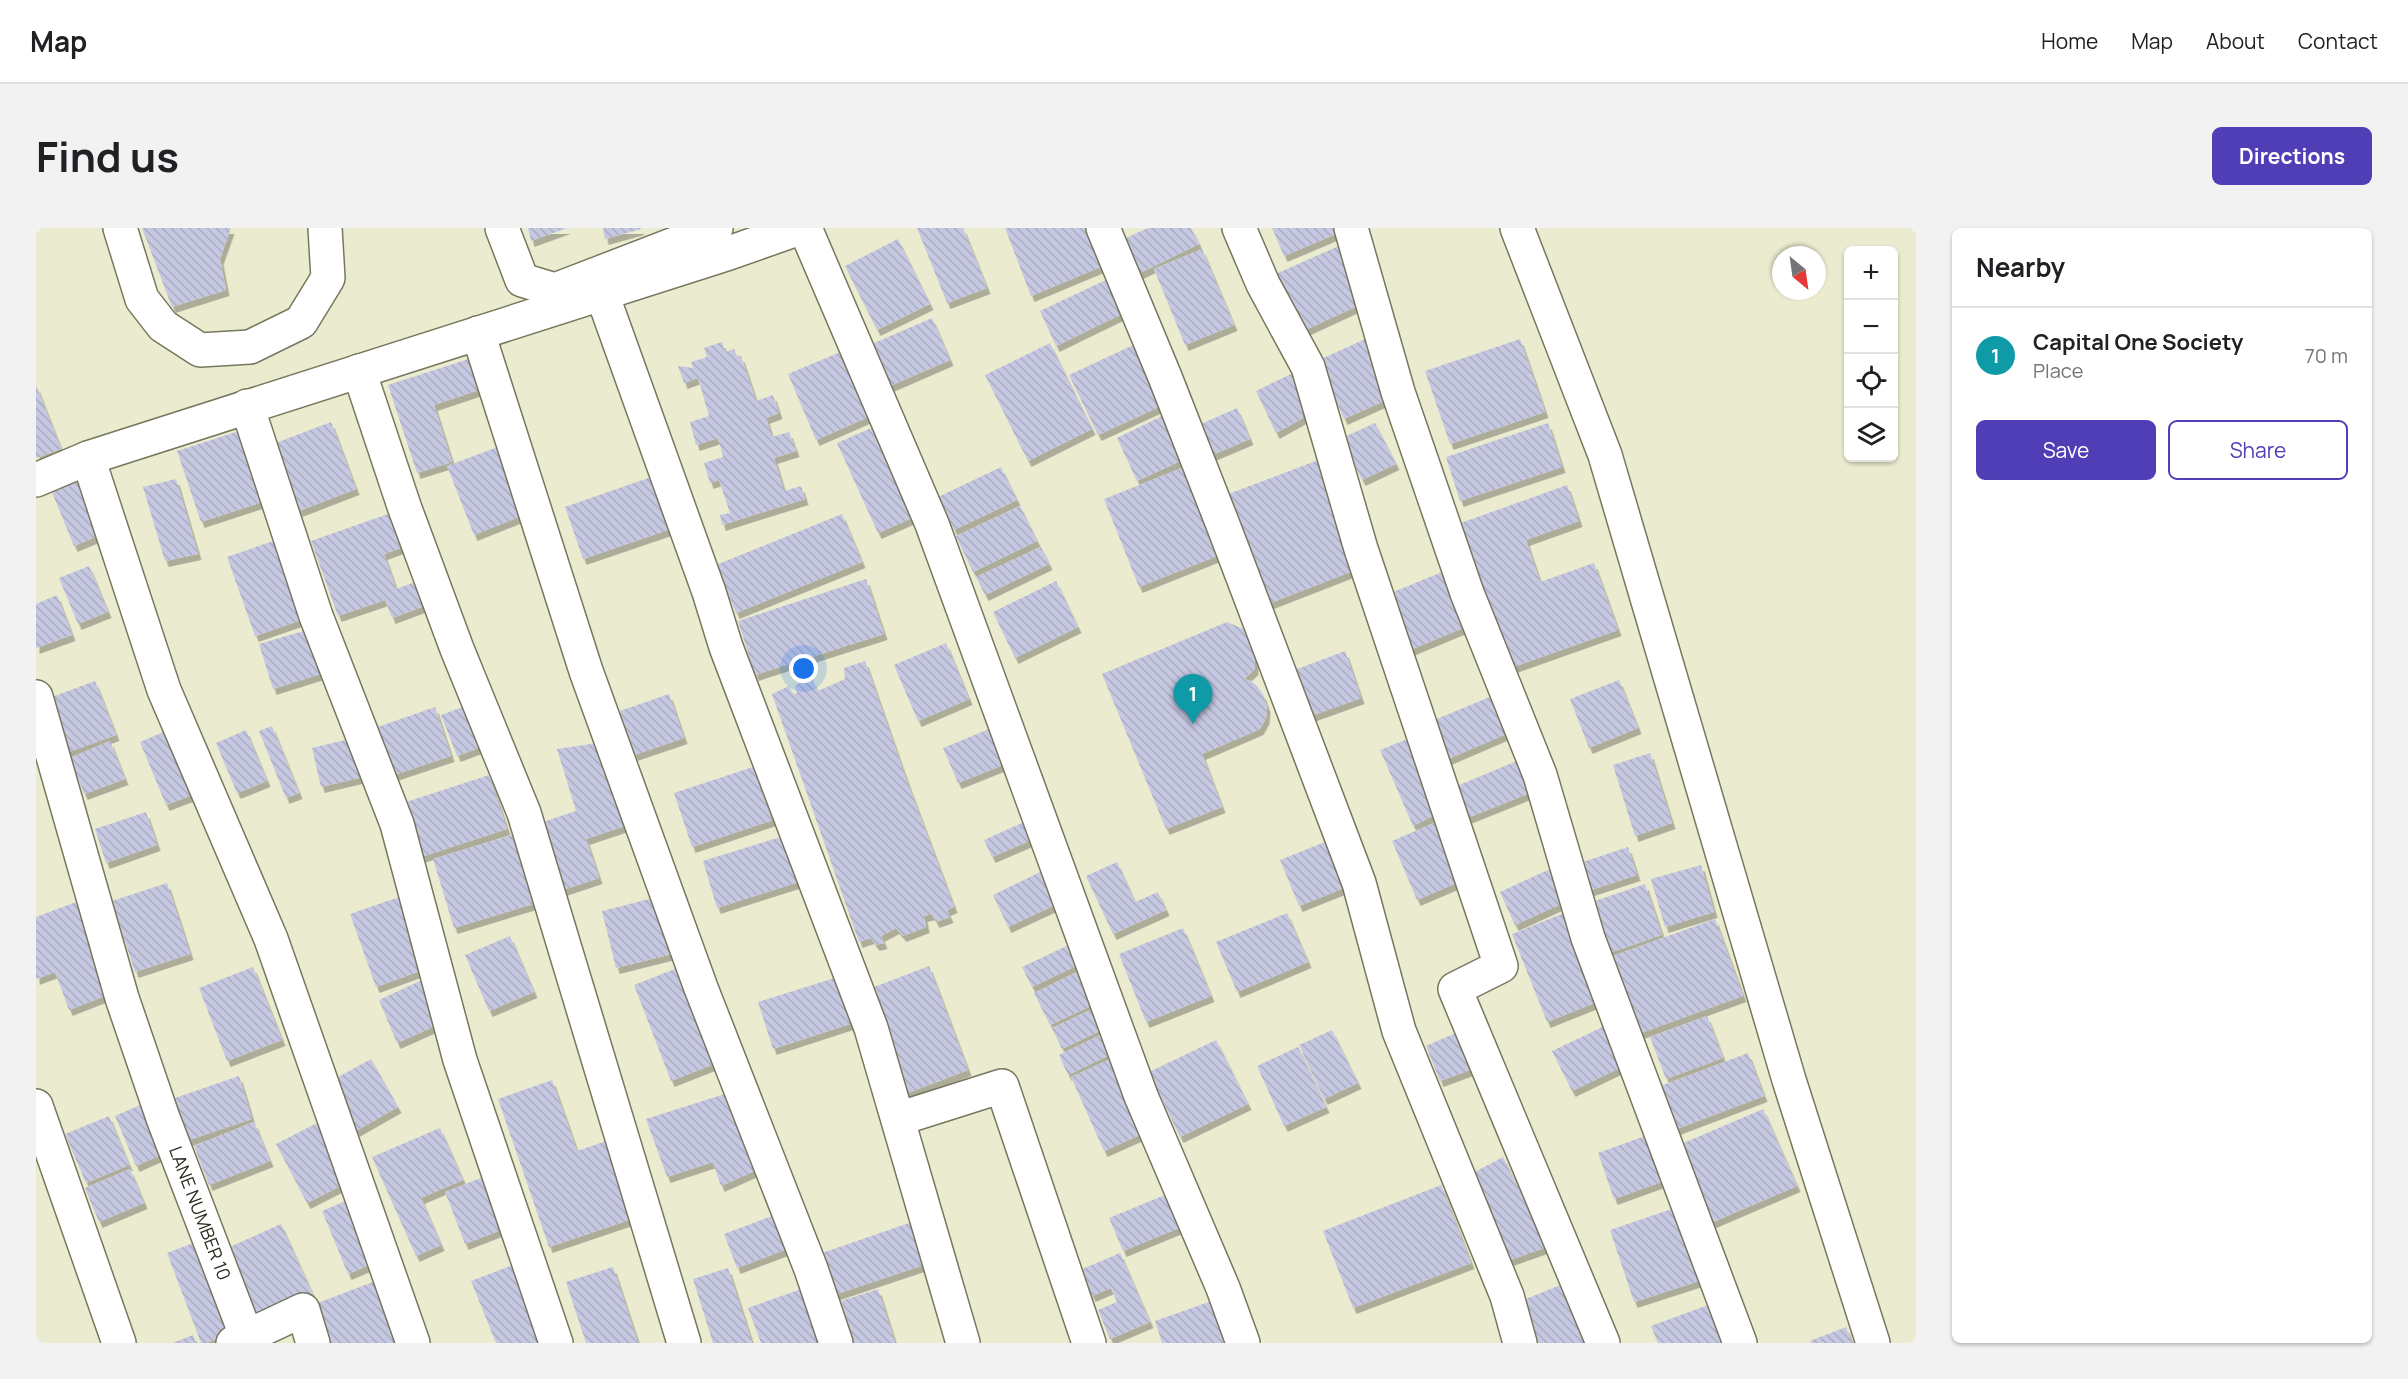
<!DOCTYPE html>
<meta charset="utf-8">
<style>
body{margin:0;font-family:Manrope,sans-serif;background:#f2f2f2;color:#202124}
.controls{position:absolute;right:18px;top:18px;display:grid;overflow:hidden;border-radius:9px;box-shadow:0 2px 4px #0004}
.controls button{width:54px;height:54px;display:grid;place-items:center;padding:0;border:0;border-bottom:2px solid #e0e0e0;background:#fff;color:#202124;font:30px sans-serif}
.compass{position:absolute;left:1736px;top:18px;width:54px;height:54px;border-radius:50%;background:#fff;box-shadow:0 2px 4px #0004;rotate:151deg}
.you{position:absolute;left:768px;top:441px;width:21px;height:21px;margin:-15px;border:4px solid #fff;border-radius:50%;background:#1a73e8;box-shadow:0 0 0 9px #1a73e833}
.badge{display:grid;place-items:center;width:39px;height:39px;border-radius:50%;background:#4f3eb5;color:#fff;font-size:20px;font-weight:700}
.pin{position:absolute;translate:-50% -50px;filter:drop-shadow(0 2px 3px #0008)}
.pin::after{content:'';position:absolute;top:32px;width:21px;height:18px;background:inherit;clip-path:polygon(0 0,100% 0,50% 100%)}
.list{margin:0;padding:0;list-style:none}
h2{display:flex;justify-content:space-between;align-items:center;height:78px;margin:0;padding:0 24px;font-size:26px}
h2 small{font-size:20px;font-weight:400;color:#757577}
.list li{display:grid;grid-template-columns:39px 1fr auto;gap:18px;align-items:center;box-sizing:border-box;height:96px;padding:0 24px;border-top:2px solid #e0e0e0}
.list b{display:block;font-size:22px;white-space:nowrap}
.list p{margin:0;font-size:20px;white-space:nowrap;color:#757577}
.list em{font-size:20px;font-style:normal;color:#757577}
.actions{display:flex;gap:12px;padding:18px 24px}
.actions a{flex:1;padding:14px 0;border:2px solid #4f3eb5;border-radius:9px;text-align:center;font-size:21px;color:#4f3eb5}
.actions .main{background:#4f3eb5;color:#fff}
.icon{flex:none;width:33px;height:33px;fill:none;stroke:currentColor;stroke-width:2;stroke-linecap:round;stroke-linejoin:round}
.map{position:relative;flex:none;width:1880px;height:1115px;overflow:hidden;border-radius:9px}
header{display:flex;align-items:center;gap:36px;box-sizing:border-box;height:84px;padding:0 30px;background:#fff;border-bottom:2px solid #e0e0e0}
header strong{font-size:28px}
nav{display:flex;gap:33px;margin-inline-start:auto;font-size:21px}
.intro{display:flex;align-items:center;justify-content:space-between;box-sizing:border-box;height:144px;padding:0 36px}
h1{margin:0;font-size:42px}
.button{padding:15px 27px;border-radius:9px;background:#4f3eb5;color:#fff;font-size:21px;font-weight:700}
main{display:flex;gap:36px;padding:0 36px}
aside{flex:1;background:#fff;border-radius:9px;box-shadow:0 2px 4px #0004}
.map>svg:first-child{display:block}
.building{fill:url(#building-back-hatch);filter:url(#shadow)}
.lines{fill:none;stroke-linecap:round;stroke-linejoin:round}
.street-casing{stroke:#77775e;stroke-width:36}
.street{stroke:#fff;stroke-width:33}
.labels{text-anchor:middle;stroke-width:5;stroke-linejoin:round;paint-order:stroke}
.street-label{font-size:18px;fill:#2b2b20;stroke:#f9f8dc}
</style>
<header>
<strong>Map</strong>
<nav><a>Home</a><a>Map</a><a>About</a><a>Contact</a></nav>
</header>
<div class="intro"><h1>Find us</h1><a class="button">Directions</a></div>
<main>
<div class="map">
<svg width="1880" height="1115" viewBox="0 0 1880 1115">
<defs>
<pattern id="building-back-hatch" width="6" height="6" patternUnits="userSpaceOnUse" patternTransform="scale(1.5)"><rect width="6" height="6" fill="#c6c8e2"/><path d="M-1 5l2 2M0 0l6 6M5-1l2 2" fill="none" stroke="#aaacc2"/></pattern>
<filter id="shadow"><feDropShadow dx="3.5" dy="6" stdDeviation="0" flood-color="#0004"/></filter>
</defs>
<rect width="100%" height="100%" fill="#ebebcf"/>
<!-- building -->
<path class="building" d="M106,0H195L184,31L190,62L136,79Z
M492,0H531L495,13Z
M567,0H604L605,1L569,11Z
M881,0H927L951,60L911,75Z
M969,0H1052L1067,38L995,68Z
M1112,0H1155L1163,16L1104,45L1088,11Z
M1236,0H1306L1307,3L1248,28Z
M862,11L894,76L841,102L809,38Z
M1305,17L1330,74L1267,103L1233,49Z
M1166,21L1198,97L1149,117L1118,41Z
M1076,49L1092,83L1020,118L1004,83Z
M896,90L914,132L854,158L836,116Z
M1338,107L1348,173L1308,191L1283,132Z
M1484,111L1509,184L1414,216L1389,143Z
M1108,112L1136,173L1062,207L1033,147Z
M686,114L689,124L698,121L701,129L705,128L720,173L737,167L743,185L730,190L736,209L753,204L760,223L738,230L748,263L765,258L769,271L686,297L684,287L694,285L683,252L674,255L668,235L687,229L682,210L660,217L654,194L673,188L662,150L648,155L642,138L657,140L655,134L671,129L668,120Z
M1014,115L1056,201L992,233L949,147Z
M809,122L837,187L780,212L752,146Z
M445,127L455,158L398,177L416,234L381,245L352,157Z
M1259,144L1267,190L1240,205L1220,163Z
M0,157L25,221L0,230Z
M1201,180L1214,211L1169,230L1156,200Z
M1130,186L1151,230L1101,253L1081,210Z
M295,194L320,261L263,283L237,216Z
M1339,195L1360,236L1326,252L1306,210Z
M1512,195L1526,239L1424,273L1410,229Z
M842,197L883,287L842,305L801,215Z
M209,201L232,272L165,294L141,223Z
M467,217L493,285L438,307L411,238Z
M1285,231L1327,339L1232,376L1190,267Z
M1156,236L1191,324L1103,359L1068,271Z
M965,239L981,272L918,302L902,269Z
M46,249L69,305L38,318L15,262Z
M615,249L632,302L547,331L529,279Z
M140,251L162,326L129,333L107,259Z
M1531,257L1543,293L1490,312L1504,354L1558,335L1582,402L1472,441L1422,296Z
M984,278L1001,313L937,344L920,308Z
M366,281L378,315L348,326L360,361L390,350L399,374L356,390L349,372L302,388L275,313Z
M806,286L826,334L700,385L680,337Z
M240,312L268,391L219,408L191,329Z
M1005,319L1013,336L949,367L940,349Z
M53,338L72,384L42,396L23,350Z
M1416,340L1439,395L1367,425L1345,369Z
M830,351L848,406L719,447L702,393Z
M1020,353L1042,399L979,430L957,384Z
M21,367L36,407L0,420V376Z
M1191,394L1210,402L1218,411L1219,441L1208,451L1215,453L1221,458L1227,467L1231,479L1230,490L1224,501L1166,526L1186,579L1130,601L1066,446Z
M281,399L294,443L237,461L223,416Z
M910,415L933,471L882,493L858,437Z
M1309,423L1325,470L1272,489L1256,443Z
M829,433L869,548L918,679L911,682L914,689L900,694L896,686L888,688L890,699L867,708L860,700L845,708L848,715L840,717L835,710L823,714L736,466L753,458L757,466L761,465L759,457L776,451L782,463L809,451L808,440Z
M1583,452L1602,500L1553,520L1534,471Z
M59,453L80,507L27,526L8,472Z
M1468,463L1484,500L1412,531L1396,493Z
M633,466L648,510L598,527L584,483Z
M435,476L451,517L421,528L405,487Z
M399,479L415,528L355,548L339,500Z
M236,498L263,565L250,570L223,503Z
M958,499L972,535L922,555L907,520Z
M210,502L231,553L201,565L180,515Z
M130,503L156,567L130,577L104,514Z
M1379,508L1408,582L1377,598L1344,522Z
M322,509L331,548L285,559L276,520Z
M74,513L89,551L48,566L34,530Z
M562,515L589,598L550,611L563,650L518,665L495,598L540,583L521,521Z
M1614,525L1636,595L1599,608L1577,537Z
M1488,530L1501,562L1429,591L1416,560Z
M723,537L740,591L656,619L638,565Z
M453,547L471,601L385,629L367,575Z
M110,584L121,617L70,635L59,601Z
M997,590L1005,608L956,629L948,612Z
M1398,595L1423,654L1381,672L1356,613Z
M476,607L497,676L418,700L397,631Z
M751,607L766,653L681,680L667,633Z
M1289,614L1308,660L1263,678L1244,632Z
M1592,619L1601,647L1552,663L1544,635Z
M1081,634L1099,674L1122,664L1130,682L1077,706L1050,648Z
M1525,636L1540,669L1479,697L1464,664Z
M1665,637L1678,684L1629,699L1615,651Z
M1012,640L1028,673L972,699L957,667Z
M131,655L154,726L99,744L76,673Z
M1609,656L1626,707L1570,726L1553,675Z
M369,667L395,739L340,759L314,686Z
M621,669L636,726L580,740L566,683Z
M40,674L74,766L33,782L19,744L0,751V689Z
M1536,682L1571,770L1511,794L1476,706Z
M1251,685L1272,734L1201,764L1180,714Z
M1679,691L1707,768L1602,806L1574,729Z
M1147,700L1175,768L1110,794L1083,726Z
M474,708L498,764L453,783L429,727Z
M1037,715L1046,735L996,759L986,739Z
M649,737L686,833L635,853L598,757Z
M893,738L932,842L864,868L825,764Z
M217,739L246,812L191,833L163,760Z
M1045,742L1061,775L1014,797L998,765Z
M802,749L817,795L737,821L722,774Z
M388,751L408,794L361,815L343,772Z
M1065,777L1074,798L1026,821L1016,800Z
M1671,788L1687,830L1630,851L1614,809Z
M1575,795L1594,835L1536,863L1516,823Z
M1075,802L1084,822L1032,847L1023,827Z
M1296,802L1322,855L1288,871L1263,817Z
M1422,804L1442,839L1404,853L1390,818Z
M1180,812L1212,876L1144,909L1113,844Z
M1262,819L1290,879L1248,898L1221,838Z
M1712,825L1728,868L1638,902L1622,859Z
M1081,828L1115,902L1068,923L1035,849Z
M335,831L362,879L320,903L293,854Z
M203,848L216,891L153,912L139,870Z
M516,852L541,923L582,909L608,987L513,1019L462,871Z
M692,865L723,941L685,958L677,934L631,949L610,891Z
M113,873L129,925L100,938L79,888Z
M1727,881L1761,958L1670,997L1636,920Z
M73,888L93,937L50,955L29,906Z
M285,893L316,952L271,975L240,916Z
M218,894L234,933L173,957L158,918Z
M404,900L427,952L385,970L405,1017L380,1028L336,929Z
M1623,903L1639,949L1578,971L1562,925Z
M1467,929L1511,1019L1474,1032L1435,946Z
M94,941L108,975L63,994L49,960Z
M450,948L470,1000L429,1016L409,964Z
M1405,957L1435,1035L1317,1080L1287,1003Z
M1129,967L1143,1000L1087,1023L1073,990Z
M312,972L338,1035L312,1046L286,983Z
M1639,980L1663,1053L1598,1074L1574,1002Z
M741,986L754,1020L701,1040L688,1006Z
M879,993L894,1035L798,1067L783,1026Z
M245,996L277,1067L219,1093L187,1022Z
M165,1012L199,1104L170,1115H165L131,1025Z
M1084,1025L1114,1094L1074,1111L1062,1082L1081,1074L1075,1060L1056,1068L1044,1042Z
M479,1036L511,1115H460L435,1053Z
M577,1039L602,1115H550L530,1054Z
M692,1040L716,1115H677L657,1051Z
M1539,1051L1552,1115H1502L1485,1073Z
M342,1052L366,1115H288L274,1078Z
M768,1060L788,1115H725L712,1080Z
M842,1061L859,1115H818L805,1073Z
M1184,1070L1199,1115H1126L1119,1093Z
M1672,1077L1686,1115H1622L1615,1098Z
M1810,1099L1816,1115H1775L1774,1113Z
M157,1107L160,1115H136Z"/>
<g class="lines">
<!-- street casing -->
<g class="street-casing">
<g id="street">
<path d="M84,0L106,71L127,98L164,122L214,119L265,94L292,50L289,0"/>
<path d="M466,0L486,52L519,62L680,0"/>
<path d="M769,0L896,296L1105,868L1187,1060L1207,1115"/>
<path d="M1067,0L1129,149L1189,302L1323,655L1363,803L1471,1068L1484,1115"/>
<path d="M1203,0L1227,56L1272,139L1325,321L1465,738L1419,761L1567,1115"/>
<path d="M1315,0L1362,164L1431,365L1504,547L1552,710L1704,1115"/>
<path d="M1481,0L1569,227L1753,852L1837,1115"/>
<path d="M566,66L673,364L690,419L835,800L927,1115"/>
<path d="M442,105L550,443L665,760L775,1041L800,1115"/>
<path d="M323,143L368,278L421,421L488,585L648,1115"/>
<path d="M211,178L280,388L361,596L424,832L520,1115"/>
<path d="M52,230L128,462L235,711L377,1115"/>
<path d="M0,252L52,230L693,25L764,0"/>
<path id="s1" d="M0,469L86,770L127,890L210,1107"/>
<path d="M0,878L83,1115"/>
<path d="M862,891L966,858L1053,1115"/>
<path d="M197,1115L267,1082L277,1115"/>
</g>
</g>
<!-- street -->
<use href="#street" class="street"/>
</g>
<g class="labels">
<!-- street labels -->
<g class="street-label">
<text dy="6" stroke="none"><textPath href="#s1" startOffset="542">LANE NUMBER 10</textPath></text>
</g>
</g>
</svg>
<div class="controls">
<button>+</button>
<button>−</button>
<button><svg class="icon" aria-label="locate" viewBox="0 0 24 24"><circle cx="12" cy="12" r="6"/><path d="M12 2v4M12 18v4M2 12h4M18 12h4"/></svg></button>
<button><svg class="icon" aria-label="layers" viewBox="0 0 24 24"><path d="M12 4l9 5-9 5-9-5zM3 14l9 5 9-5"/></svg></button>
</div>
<svg class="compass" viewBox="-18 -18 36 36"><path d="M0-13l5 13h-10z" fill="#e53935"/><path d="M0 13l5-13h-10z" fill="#757577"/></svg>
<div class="you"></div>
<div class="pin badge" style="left:1157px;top:496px;background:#0f9aa8">1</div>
</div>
<aside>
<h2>Nearby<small></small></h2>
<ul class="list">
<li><span class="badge" style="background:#0f9aa8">1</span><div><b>Capital One Society</b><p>Place</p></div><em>70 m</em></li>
</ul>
<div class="actions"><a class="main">Save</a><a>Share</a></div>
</aside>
</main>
